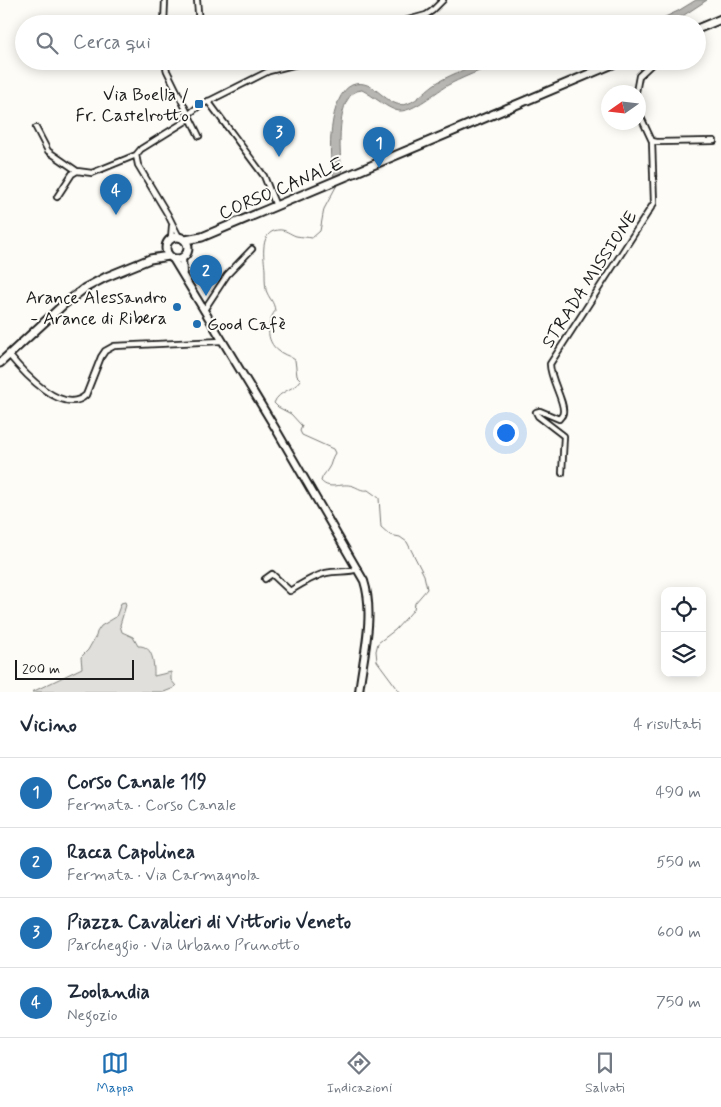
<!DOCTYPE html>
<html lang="it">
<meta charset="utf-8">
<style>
body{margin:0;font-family:Mynerve,sans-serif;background:#f6f6f7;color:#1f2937}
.controls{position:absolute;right:15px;bottom:15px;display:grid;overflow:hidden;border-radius:10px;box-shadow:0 2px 12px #0003}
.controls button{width:45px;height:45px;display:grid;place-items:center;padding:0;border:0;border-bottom:1px solid #e0e1e3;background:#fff;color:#1f2937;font:25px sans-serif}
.compass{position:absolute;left:601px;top:85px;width:45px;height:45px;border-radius:50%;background:#fff;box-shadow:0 2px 12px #0003;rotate:256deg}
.scale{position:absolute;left:15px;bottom:12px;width:119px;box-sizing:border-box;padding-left:5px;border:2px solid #1c1c1c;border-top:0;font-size:14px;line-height:18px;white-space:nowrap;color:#1c1c1c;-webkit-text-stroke:4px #fdfcf7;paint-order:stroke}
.you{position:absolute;left:505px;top:432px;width:18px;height:18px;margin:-12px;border:4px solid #fff;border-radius:50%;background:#1a73e8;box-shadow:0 0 0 8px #1a73e833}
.badge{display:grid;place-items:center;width:32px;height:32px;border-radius:50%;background:#1f6fb2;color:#fff;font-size:16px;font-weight:700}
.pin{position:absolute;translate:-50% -41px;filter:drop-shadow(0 1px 2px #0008)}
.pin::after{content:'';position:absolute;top:26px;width:18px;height:15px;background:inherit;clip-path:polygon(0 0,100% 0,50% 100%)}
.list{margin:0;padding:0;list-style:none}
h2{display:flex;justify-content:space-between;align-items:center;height:65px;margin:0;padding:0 20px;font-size:21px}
h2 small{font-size:16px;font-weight:400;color:#747a83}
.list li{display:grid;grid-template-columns:32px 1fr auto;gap:15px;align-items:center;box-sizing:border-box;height:70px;padding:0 20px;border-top:1px solid #e0e1e3}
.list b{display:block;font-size:19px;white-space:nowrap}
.list p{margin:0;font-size:16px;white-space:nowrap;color:#747a83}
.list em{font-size:16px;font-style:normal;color:#747a83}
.icon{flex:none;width:28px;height:28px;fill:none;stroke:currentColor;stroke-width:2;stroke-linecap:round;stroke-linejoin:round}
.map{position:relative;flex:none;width:721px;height:692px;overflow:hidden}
.search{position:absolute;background:#fff;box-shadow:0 2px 12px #0003;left:15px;right:15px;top:15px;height:55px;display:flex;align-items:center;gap:12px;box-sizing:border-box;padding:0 18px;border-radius:28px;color:#747a83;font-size:19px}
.sheet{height:345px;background:#fff}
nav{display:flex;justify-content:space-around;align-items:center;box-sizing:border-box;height:70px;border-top:1px solid #e0e1e3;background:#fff;font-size:14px;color:#747a83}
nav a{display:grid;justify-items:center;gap:2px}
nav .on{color:#1f6fb2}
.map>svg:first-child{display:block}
.green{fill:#e0dfdb;stroke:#7e7e7c}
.water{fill:#b7b6b2;stroke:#797876}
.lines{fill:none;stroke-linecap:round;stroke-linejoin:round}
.stream{stroke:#797876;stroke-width:1}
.street-casing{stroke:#1c1c1c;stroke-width:8}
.secondary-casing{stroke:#1c1c1c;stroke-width:10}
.primary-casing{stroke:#1c1c1c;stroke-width:11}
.street{stroke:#fdfcf7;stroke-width:4.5}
.secondary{stroke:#fdfcf7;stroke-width:6}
.primary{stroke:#fdfcf7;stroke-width:7}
.poi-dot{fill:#1f6fb2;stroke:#fdfcf7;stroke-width:2}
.labels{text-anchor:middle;stroke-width:4;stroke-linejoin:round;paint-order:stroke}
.poi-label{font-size:18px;fill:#1c1c1c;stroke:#fdfcf7;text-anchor:end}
.street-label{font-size:18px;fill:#1c1c1c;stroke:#fdfcf7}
</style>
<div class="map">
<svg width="721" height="692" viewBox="0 0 721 692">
<rect width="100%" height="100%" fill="#fdfcf7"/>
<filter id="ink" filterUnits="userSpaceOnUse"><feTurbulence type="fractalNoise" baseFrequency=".02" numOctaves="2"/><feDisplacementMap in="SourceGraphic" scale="10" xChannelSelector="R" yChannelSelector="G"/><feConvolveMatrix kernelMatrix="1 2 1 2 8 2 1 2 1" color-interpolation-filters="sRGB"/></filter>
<g filter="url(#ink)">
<!-- green -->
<path class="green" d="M125,602L126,605L120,625L122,632L133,637L138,646C154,645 154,665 154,676L171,672V680L176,686L174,688L164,692H32L82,668L81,657L88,650L96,636L97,632L101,626L116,617L121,603Z"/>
<!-- water -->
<path class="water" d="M696,0H707L672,23L650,24L678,11Z
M487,61H512C490,66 470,74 450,84C436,91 414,112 399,111C389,110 372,95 362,90C334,91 340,156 342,174L334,177C327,157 329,95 352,85C375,76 386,110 407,104C419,100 427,88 438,82C454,73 471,67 487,61Z"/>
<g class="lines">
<!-- stream -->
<path class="stream" d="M338,183L324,209L320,231L312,238C307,237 302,237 296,236C290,234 285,229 278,230C259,232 264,257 265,270C265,277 265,284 266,290C269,299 274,301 275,311C266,324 265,344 282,353C287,356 290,356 295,360L297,376L301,380C295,390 279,390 274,403L278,407L291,414L302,426L300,431L302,435L333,449L335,453C331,458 332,464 328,469C325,474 322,476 321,481C330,491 341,482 353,486C359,488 361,491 368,490L379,498L381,527L390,535L400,537L407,542L424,575L427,589L415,603L414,609L408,616L395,630L378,643L376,651L377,661L400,692"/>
<!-- street casing -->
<g class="street-casing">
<path id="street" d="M197,0L199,24
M164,24L165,0
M393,24L426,15L432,11L443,0
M164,61L167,71L199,136
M636,92L639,76L655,61
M208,101L264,176L276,206
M638,111L652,141L657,142L714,141
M36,128L48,151L77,171
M136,155L138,165L168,215L179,237
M57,197L72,174L77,171L92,173L136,155L141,149L186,121L188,115L199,106L269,71L309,61
M171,238L172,226
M204,310L227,275L252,249
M9,355C23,372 63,417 86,395L101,357L105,351L114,346L222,341
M562,473L564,436L538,416L536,412L540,411L559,419C561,416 563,416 563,412C565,402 550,379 550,364L654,203L652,141
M265,579L272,574L290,591C301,584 314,576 326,573C337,570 348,573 358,569"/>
</g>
<!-- secondary casing -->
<g class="secondary-casing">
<path id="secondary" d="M182,258L183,272
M173,259L274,426L364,581C375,615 363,657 359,692"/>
</g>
<!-- primary casing -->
<g class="primary-casing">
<path id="primary" d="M697,29L721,19
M166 248a11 11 0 1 1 22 0a11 11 0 1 1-22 0Z
M185,240L202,237L620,61
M0,363L63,305L85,288L106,277L150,259L169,256"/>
</g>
<!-- street -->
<use href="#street" class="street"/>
<!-- secondary -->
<use href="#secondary" class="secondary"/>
<!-- primary -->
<use href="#primary" class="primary"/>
</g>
</g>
<!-- markers -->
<g class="poi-dot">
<rect x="194" y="99" width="10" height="10" rx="2.5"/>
<circle cx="177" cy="307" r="5"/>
<circle cx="197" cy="324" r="5"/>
</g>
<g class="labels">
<!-- poi labels -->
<g class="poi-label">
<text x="189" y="100">Via Boella /<tspan x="189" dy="21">Fr. Castelrotto</tspan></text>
<text x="167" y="303">Arance Alessandro<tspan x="167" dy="21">- Arance di Ribera</tspan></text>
<text x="207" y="330" text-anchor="start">Good Cafè</text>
</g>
<!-- street labels -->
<g class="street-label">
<text transform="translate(281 188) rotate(-23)" y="6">CORSO CANALE</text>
<text transform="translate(589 279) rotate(-57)" y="6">STRADA MISSIONE</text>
</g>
</g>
</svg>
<div class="controls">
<button><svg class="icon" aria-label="locate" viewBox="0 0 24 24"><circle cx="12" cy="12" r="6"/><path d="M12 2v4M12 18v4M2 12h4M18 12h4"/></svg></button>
<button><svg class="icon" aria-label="layers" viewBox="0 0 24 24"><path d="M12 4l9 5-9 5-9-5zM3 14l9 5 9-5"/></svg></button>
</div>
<svg class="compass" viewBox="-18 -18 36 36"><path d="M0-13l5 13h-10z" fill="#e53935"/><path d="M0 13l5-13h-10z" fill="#747a83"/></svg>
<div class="scale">200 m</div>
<div class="you"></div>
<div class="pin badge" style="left:379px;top:168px">1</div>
<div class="pin badge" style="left:206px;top:296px">2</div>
<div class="pin badge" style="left:279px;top:157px">3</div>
<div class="pin badge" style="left:116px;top:215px">4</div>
<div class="search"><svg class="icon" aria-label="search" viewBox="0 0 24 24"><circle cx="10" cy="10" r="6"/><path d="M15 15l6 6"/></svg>Cerca qui</div>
</div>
<section class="sheet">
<h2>Vicino<small>4 risultati</small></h2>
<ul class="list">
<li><span class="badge">1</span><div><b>Corso Canale 119</b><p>Fermata · Corso Canale</p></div><em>490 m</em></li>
<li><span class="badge">2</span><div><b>Racca Capolinea</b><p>Fermata · Via Carmagnola</p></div><em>550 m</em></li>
<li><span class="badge">3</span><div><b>Piazza Cavalieri di Vittorio Veneto</b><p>Parcheggio · Via Urbano Prunotto</p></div><em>600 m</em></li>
<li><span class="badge">4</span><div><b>Zoolandia</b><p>Negozio</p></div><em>750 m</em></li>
</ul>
</section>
<nav>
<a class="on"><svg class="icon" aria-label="map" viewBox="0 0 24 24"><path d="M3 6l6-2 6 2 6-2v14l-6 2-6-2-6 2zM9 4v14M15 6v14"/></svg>Mappa</a>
<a><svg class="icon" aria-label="directions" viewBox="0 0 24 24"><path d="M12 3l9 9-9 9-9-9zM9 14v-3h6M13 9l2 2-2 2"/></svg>Indicazioni</a>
<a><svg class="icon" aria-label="saved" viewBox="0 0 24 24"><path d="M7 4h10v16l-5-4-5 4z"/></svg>Salvati</a>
</nav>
